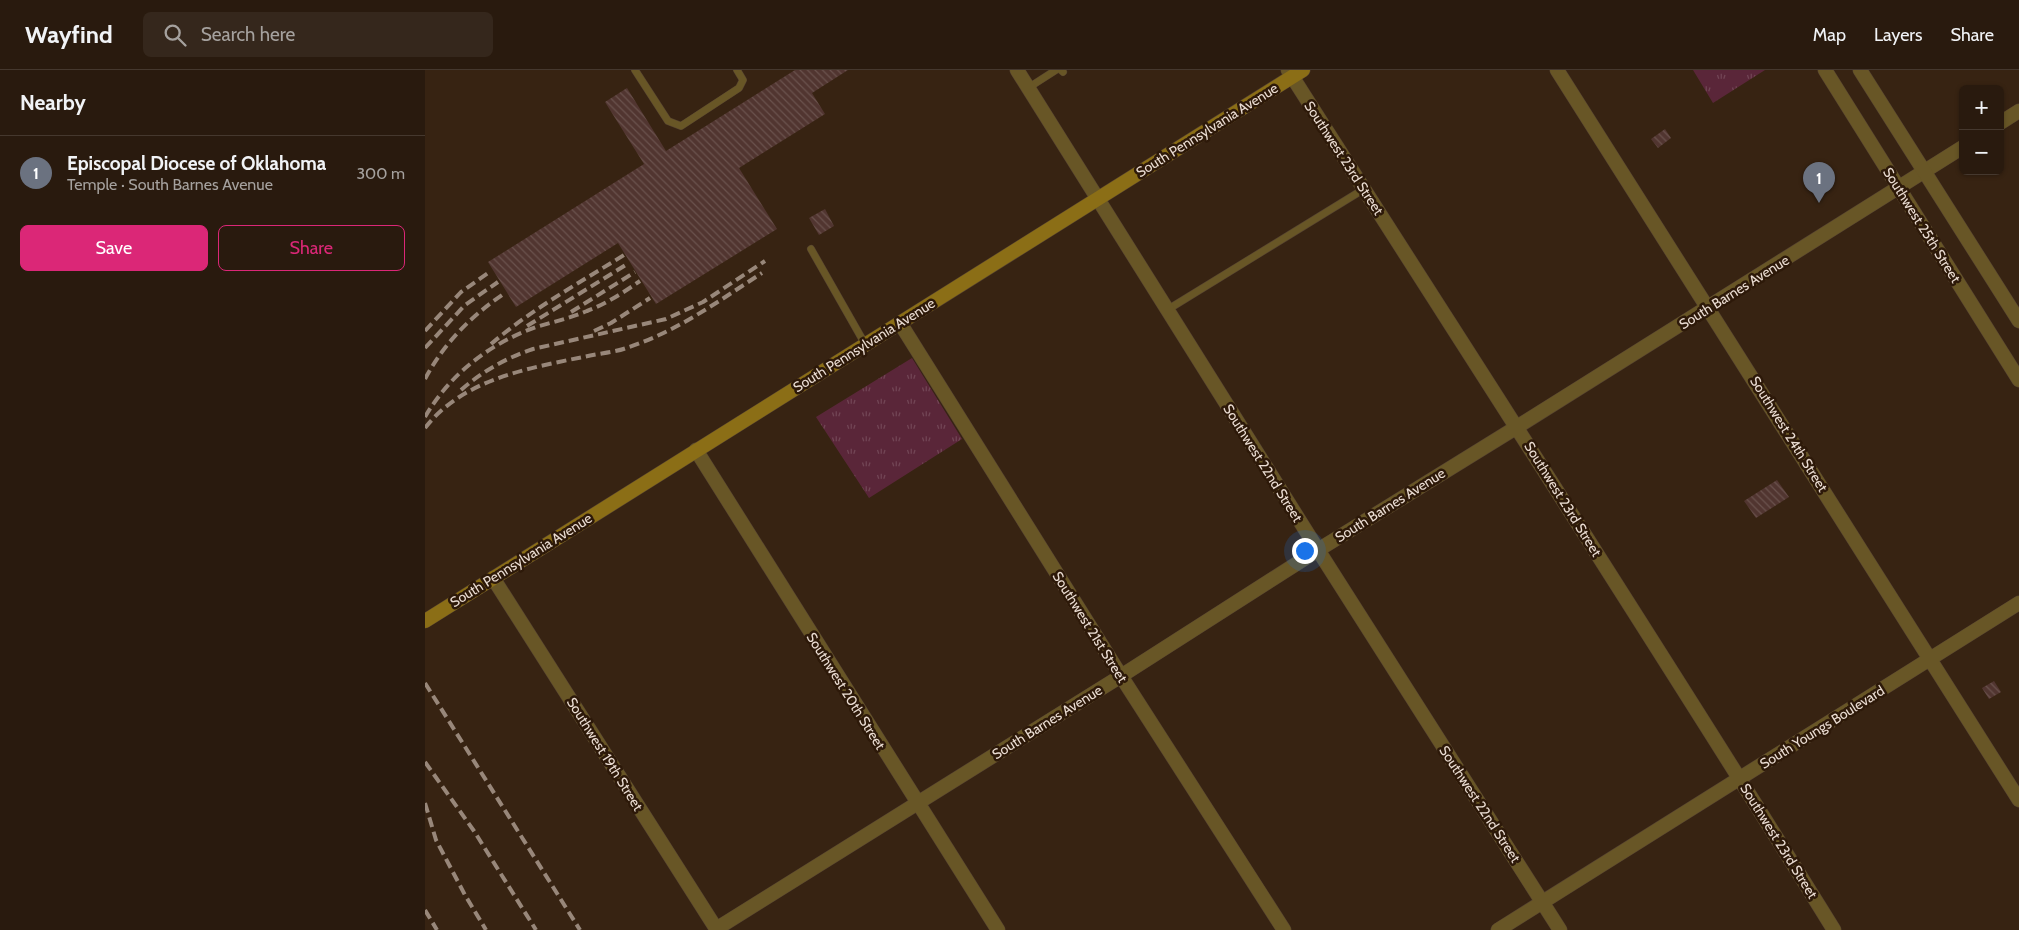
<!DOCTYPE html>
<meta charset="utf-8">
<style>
body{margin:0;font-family:Cabin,sans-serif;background:#35271c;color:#f1f3f6}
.controls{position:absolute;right:15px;top:15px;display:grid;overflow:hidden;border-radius:8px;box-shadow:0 1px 4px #0004}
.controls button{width:45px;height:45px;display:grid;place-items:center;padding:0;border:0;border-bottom:1px solid #45382e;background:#291a0e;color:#f1f3f6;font:25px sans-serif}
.you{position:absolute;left:879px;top:480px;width:18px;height:18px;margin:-12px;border:4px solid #fff;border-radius:50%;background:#1a73e8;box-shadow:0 0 0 8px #1a73e833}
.badge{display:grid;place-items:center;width:32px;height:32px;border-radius:50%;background:#db2777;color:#fff;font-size:16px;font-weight:700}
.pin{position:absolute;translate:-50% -41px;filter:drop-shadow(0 1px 2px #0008)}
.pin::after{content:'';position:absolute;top:26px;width:18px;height:15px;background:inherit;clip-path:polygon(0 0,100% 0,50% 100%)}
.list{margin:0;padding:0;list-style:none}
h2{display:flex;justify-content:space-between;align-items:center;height:65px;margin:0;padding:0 20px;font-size:21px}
h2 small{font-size:16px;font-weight:400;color:#a5a19e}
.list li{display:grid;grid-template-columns:32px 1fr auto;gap:15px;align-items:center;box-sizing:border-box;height:75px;padding:0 20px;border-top:1px solid #45382e}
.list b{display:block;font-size:19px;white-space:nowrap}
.list p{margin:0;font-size:16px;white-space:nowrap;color:#a5a19e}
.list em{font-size:16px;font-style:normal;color:#a5a19e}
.actions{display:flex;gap:10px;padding:15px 20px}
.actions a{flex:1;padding:11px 0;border:1px solid #db2777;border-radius:8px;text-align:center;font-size:18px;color:#db2777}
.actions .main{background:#db2777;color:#fff}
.icon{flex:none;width:28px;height:28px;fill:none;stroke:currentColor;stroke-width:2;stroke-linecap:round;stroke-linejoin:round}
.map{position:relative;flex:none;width:1594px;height:860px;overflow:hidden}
header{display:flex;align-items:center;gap:30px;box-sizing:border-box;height:70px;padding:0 25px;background:#291a0e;border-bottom:1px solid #45382e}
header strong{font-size:24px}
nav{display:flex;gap:28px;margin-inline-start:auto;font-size:18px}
.search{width:350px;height:45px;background:#35271c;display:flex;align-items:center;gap:12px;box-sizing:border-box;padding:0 18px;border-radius:8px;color:#a5a19e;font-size:19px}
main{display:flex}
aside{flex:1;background:#291a0e}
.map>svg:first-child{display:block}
.grass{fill:url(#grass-tufts)}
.building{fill:url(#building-back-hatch)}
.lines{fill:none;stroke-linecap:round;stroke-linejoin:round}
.service-casing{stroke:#544131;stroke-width:8}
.minor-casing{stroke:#544131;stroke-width:15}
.tertiary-casing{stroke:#544131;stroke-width:15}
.secondary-casing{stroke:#544131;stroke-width:15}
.service{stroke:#685626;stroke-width:7}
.minor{stroke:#685626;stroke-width:14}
.tertiary{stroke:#685626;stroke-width:14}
.secondary{stroke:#8b6e16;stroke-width:14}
.rail{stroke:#98877a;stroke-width:4;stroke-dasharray:10 5;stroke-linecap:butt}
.labels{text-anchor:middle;stroke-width:5;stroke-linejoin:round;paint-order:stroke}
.street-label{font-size:14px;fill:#ebddd3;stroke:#2d1909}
</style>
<header>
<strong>Wayfind</strong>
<div class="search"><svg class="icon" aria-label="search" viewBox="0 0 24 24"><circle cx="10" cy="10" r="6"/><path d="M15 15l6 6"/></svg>Search here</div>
<nav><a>Map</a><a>Layers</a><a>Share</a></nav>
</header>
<main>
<aside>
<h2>Nearby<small></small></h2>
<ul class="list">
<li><span class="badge" style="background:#6b7280">1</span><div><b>Episcopal Diocese of Oklahoma</b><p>Temple · South Barnes Avenue</p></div><em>300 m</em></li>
</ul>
<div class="actions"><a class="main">Save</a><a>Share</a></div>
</aside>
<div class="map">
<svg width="1594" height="860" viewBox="0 0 1594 860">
<defs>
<pattern id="grass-tufts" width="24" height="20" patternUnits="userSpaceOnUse" patternTransform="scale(1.25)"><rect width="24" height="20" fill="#5a2639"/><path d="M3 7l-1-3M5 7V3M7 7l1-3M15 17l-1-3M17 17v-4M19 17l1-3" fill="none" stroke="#724555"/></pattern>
<pattern id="building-back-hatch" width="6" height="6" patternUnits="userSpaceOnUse" patternTransform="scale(1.25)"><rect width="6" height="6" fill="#513530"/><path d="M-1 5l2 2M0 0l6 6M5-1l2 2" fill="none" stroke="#6a524d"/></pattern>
</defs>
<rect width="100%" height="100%" fill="#372312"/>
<!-- grass -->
<path class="grass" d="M1268,0H1340L1288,33Z
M487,288L537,369L444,428L391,347Z"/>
<!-- building -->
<path class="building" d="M370,0H423L387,23L400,44L314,98L352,159L231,234L193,173L91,237L63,192L219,94L180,32L202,18L241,81Z
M1240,59L1246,68L1233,78L1226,69Z
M400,139L409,156L394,165L384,148Z
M1352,410L1364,427L1331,448L1319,431Z
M1569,611L1576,622L1564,629L1557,618Z"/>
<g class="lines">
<!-- service casing -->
<g class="service-casing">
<path id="service" d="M210,0L243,51L256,56L314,18L318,10L312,0
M636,0L638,2
M603,18L631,0
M386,179L440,274
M742,240L939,119"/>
</g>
<!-- minor casing -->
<g class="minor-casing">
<path id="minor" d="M592,0L893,480L1135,860
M863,0C1045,286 1230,571 1409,860
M1132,0L1594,730
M1575,53L1594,41
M475,253L696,606L859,860
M271,380L573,860
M68,508L292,860
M291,859L696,606L893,480L1092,357L1538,77
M1073,860L1594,533"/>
</g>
<!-- tertiary casing -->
<g class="tertiary-casing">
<path id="tertiary" d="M1400,0L1594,310
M1435,0L1594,251"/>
</g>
<!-- secondary casing -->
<g class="secondary-casing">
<path id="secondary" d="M0,551L878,0"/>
</g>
<!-- service -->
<use href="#service" class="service"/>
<!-- minor -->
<use href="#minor" class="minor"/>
<!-- tertiary -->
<use href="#tertiary" class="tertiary"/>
<!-- secondary -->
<use href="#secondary" class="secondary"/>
<!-- rail -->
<path class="rail" d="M146,242L210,202
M102,256L204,193
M0,261L36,222L66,201
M169,261L186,253L225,228
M66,274C107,239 154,213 199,185
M0,278L40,235L73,212
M0,309C19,273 46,246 80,223
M36,320C58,301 81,288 108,279L241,249L278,232L340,191
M0,347C25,304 64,274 111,257C128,252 146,248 162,241C181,234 199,222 215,211
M0,358C39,308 105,298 163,286C177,283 192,282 204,277C253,261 295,230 337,203
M0,613L155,860
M0,692L49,761L111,860
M0,733L11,770L40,825L61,860
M0,840L12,860"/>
</g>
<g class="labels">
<!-- street labels -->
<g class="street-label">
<text transform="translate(782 60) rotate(-32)" y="5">South Pennsylvania Avenue</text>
<text transform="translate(919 88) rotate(57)" y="5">Southwest 23rd Street</text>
<text transform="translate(1497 155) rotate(58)" y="5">Southwest 25th Street</text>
<text transform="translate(1309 222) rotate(-32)" y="5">South Barnes Avenue</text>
<text transform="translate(439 275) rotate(-32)" y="5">South Pennsylvania Avenue</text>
<text transform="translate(1364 364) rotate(58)" y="5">Southwest 24th Street</text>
<text transform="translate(838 393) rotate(58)" y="5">Southwest 22nd Street</text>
<text transform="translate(1138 429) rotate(58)" y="5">Southwest 23rd Street</text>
<text transform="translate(965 435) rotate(-32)" y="5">South Barnes Avenue</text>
<text transform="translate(96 490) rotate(-32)" y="5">South Pennsylvania Avenue</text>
<text transform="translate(665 557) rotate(58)" y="5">Southwest 21st Street</text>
<text transform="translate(421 621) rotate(58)" y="5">Southwest 20th Street</text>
<text transform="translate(622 652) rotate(-32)" y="5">South Barnes Avenue</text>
<text transform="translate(1397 657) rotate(-32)" y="5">South Youngs Boulevard</text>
<text transform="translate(180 684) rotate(58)" y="5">Southwest 19th Street</text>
<text transform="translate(1055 734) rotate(57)" y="5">Southwest 22nd Street</text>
<text transform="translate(1354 771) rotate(58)" y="5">Southwest 23rd Street</text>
</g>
</g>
</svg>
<div class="controls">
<button>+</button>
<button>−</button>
</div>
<div class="you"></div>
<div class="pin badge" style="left:1394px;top:133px;background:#6b7280">1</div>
</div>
</main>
